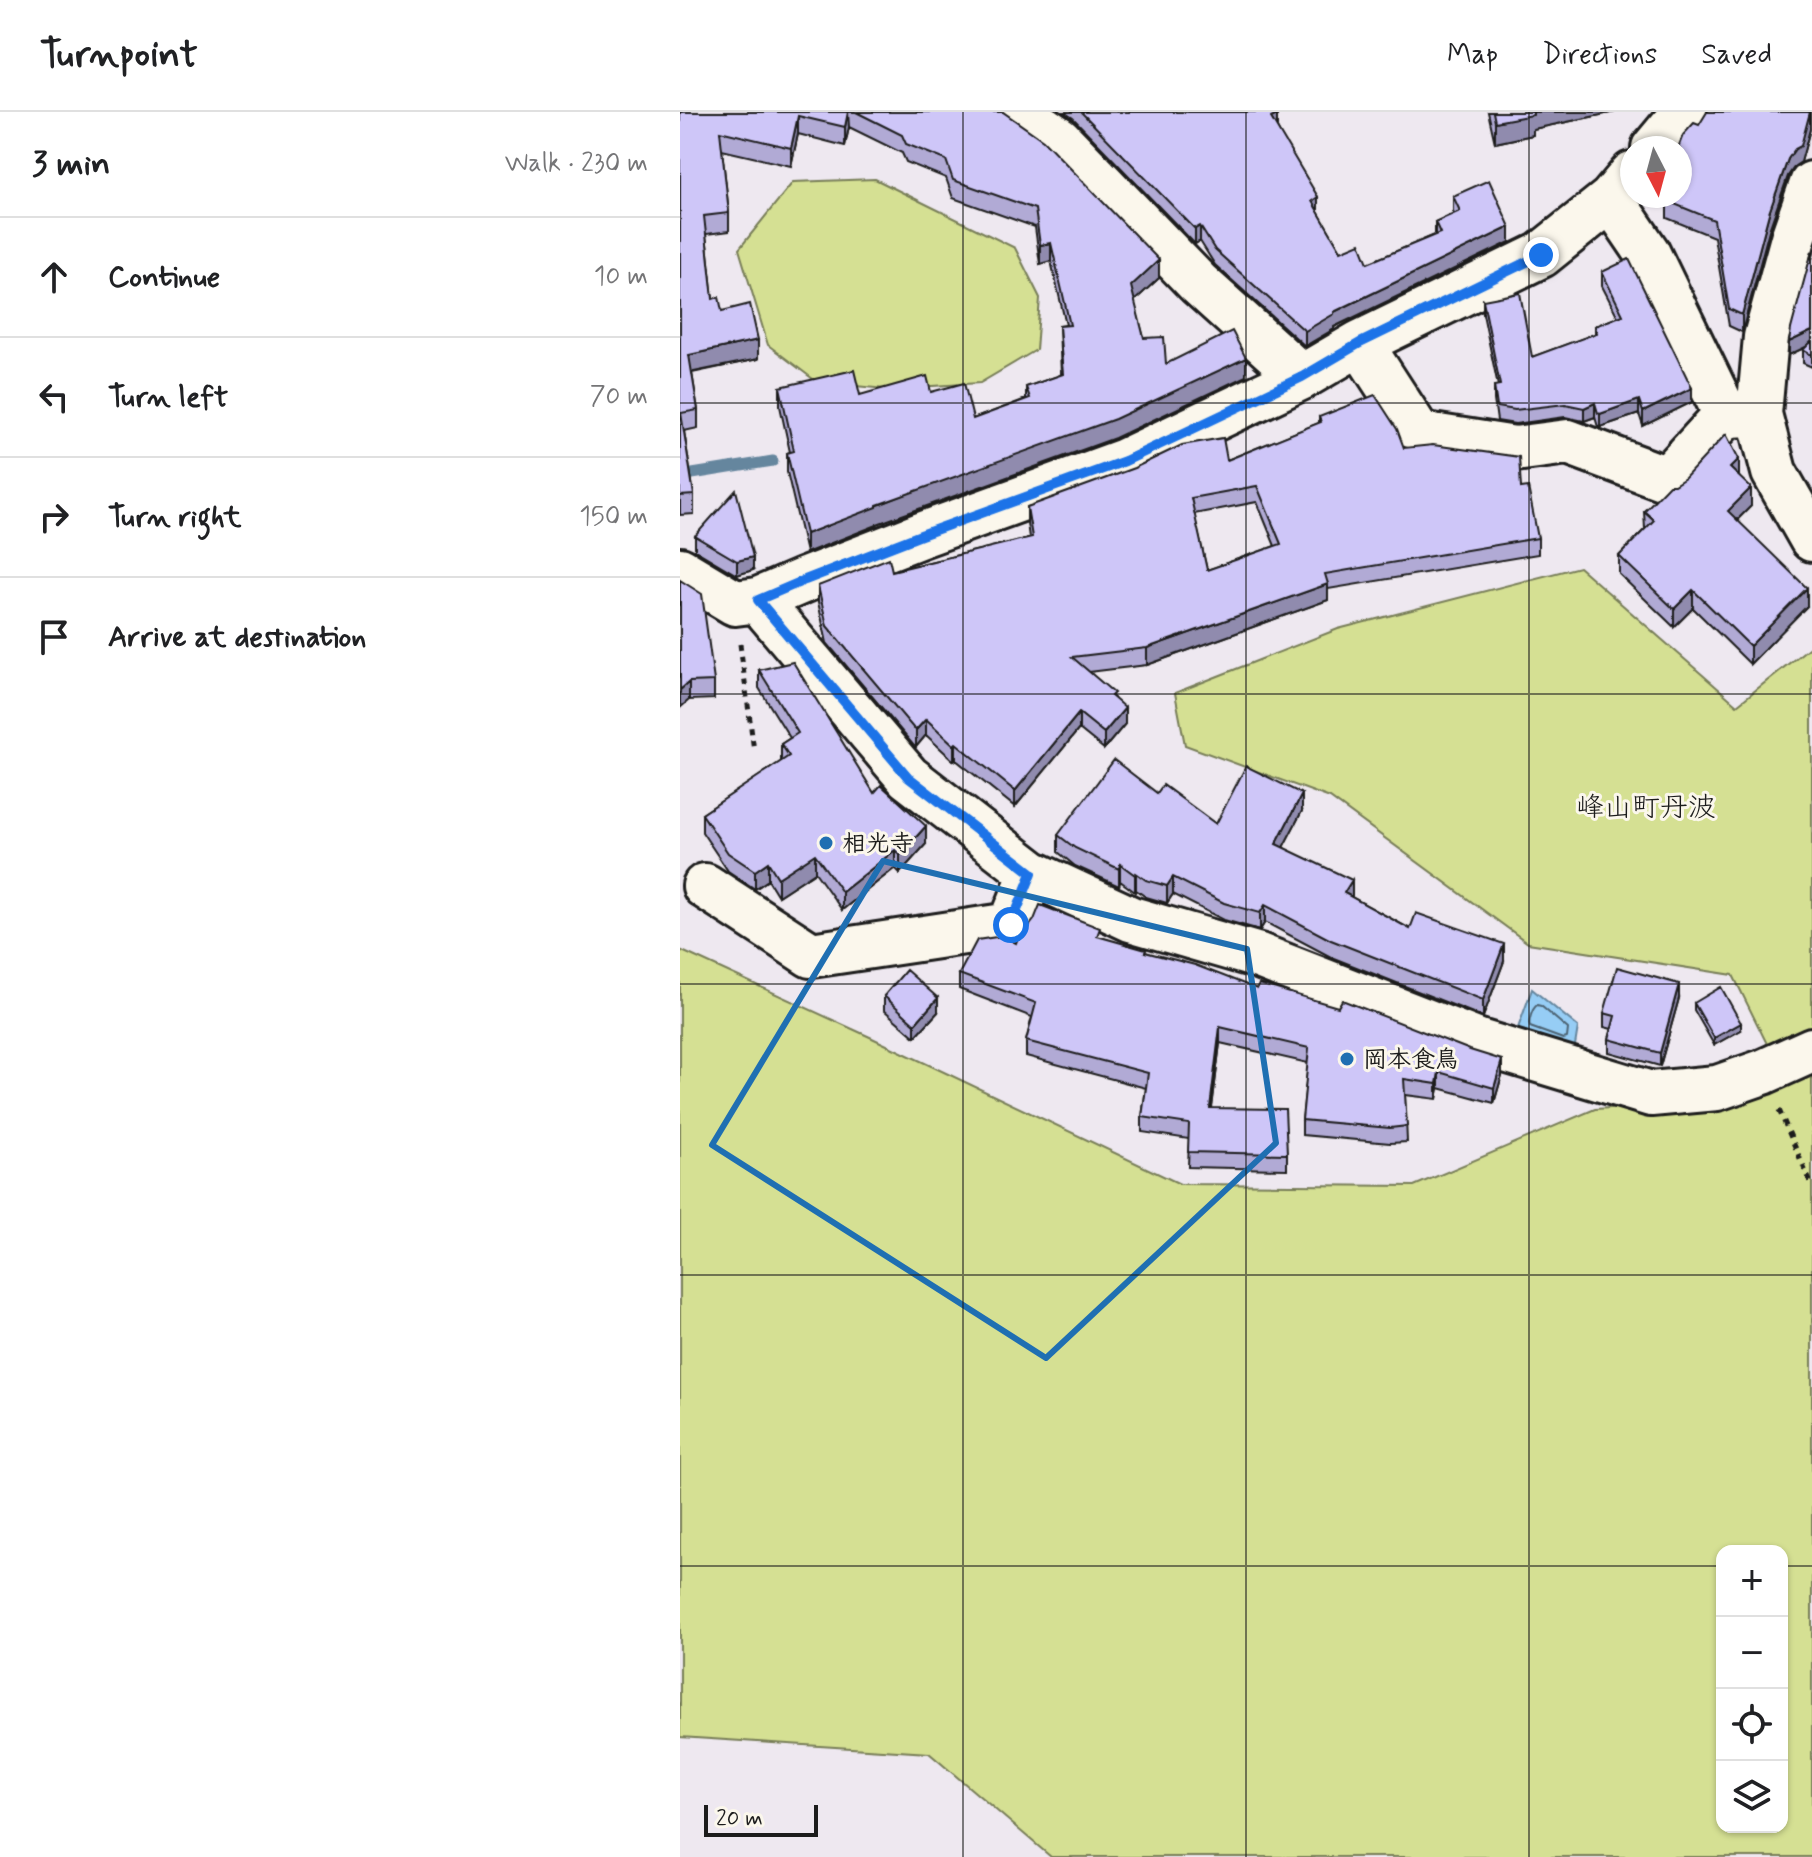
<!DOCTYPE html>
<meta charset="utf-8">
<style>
body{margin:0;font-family:Mynerve,"Klee One",sans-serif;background:#f2f2f2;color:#202124}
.controls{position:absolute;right:24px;bottom:24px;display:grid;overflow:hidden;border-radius:16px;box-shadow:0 2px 6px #0004}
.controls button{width:72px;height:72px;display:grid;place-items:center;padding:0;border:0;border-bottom:2px solid #e0e0e0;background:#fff;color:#202124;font:40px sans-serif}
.compass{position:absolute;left:940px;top:24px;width:72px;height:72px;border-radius:50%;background:#fff;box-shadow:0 2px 6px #0004;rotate:174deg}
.scale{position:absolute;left:24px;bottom:20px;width:114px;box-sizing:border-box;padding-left:8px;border:4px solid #1c1c1c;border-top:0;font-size:22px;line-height:28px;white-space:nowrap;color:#1c1c1c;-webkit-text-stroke:6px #fbf7ec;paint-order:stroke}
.stop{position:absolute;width:24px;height:24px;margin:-18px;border:6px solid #1a73e8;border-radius:50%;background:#fff}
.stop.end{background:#1a73e8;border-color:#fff;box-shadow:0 2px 8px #0008}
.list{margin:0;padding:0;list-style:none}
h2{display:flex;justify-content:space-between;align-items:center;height:104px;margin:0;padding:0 32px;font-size:34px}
h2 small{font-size:26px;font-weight:400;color:#757577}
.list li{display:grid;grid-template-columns:52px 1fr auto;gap:24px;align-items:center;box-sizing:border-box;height:120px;padding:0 32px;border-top:2px solid #e0e0e0}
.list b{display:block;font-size:30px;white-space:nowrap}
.list em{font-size:26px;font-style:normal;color:#757577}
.icon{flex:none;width:44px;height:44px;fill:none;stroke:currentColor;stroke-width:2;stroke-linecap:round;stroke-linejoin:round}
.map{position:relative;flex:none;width:1132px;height:1745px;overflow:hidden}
header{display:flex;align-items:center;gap:48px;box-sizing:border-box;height:112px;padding:0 40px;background:#fff;border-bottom:2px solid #e0e0e0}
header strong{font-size:38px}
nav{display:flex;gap:44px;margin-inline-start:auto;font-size:28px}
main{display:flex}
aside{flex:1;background:#fff}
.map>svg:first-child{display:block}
.green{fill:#d5e093;stroke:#787e58;stroke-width:2;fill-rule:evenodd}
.water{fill:#96cdf5;stroke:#65869e;stroke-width:2}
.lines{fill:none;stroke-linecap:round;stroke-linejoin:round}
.shore{stroke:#4d6373;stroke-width:2}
.stream{stroke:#65869e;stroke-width:11}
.minor-casing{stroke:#1c1c1c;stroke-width:50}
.major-casing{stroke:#1c1c1c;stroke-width:50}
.path{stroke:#1c1c1c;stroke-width:5;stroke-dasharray:6 6;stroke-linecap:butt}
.minor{stroke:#fbf7ec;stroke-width:44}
.major{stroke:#fbf7ec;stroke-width:44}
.wall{fill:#b1aad5;stroke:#1c1c1c;stroke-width:2;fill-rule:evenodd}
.shaded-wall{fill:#908bae;stroke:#1c1c1c;stroke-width:2}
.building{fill:#cec6f8;stroke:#1c1c1c;stroke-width:2;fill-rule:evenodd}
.route{stroke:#1a73e8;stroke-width:10}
.marked{fill:none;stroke:#1f6fb2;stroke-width:6;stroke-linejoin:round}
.grid{fill:none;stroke:#1c1c1c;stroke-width:2;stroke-opacity:0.55}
.poi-dot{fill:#1f6fb2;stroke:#fbf7ec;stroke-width:3}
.labels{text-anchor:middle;stroke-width:6;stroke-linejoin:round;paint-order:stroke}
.poi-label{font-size:24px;font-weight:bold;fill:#1c1c1c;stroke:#fbf7ec;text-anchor:start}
.quarter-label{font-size:28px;fill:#1c1c1c;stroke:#fbf7ec}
</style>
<header>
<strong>Turnpoint</strong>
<nav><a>Map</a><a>Directions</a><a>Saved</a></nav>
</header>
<main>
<aside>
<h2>3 min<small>Walk · 230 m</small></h2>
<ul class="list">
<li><svg class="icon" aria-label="ahead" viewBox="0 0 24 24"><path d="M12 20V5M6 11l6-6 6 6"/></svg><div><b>Continue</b></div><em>10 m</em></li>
<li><svg class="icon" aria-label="left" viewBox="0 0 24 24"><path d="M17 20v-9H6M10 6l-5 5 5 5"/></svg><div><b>Turn left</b></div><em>70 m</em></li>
<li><svg class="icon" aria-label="right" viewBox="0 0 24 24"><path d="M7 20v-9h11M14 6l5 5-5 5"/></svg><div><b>Turn right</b></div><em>150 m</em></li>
<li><svg class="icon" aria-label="arrive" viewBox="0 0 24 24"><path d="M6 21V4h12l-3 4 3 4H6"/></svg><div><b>Arrive at destination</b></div></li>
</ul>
</aside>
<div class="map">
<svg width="1132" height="1745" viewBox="0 0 1132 1745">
<rect width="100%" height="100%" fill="#eee8f0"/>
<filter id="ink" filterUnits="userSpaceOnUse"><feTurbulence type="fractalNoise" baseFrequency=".0125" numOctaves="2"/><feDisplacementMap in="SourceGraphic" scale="16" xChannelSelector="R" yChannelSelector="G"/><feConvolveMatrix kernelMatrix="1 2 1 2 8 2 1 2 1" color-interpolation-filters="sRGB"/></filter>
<g filter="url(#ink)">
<!-- green -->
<path class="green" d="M195,67L335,136L360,186L356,238L300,271L205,277L137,270L88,233L59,137L113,70Z
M899,455L1057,593L1132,533V919L1090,938L1053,863L848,831L650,686L505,633L495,581L658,517Z
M0,838L190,925L500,1072L734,1074L915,997L1041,989L1132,950V1745H371L249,1641L0,1625ZM1042,1439H1102V1715H1042Z"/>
<!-- water -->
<path class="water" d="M852,877L898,915L894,940L837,919Z"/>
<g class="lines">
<!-- shore -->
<path class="shore" d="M857,893L861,894L888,917L887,926L883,927L850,915C848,909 852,897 857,893Z"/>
<!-- stream -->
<path class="stream" d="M0,364L93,349"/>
<!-- minor casing -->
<g class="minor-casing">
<path id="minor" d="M339,0L379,27L518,171L622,265
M974,36L1004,0
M931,87L967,140L1046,303L1075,302
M680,231L739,322L835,337L888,330L987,367L1046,303
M0,458L55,491L78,488L125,468L241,423L445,349L622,265L680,231L861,143L931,87L952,62
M78,488L228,665L352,761L451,807L579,844L799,930L971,982L1037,976L1083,960L1132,938
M25,774L131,843L331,813L352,761"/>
</g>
<!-- major casing -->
<g class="major-casing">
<path id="major" d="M1132,72L1113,126L1086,225L1079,302L1094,360L1132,427"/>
</g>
<!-- path -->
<path class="path" d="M60,532L74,639
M1099,998L1132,1074"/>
<!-- minor -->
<use href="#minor" class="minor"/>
<!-- major -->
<use href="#major" class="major"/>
</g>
<!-- wall -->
<path class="wall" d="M0,0H323L479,166L454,189L464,226L486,252L566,264L435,326L197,412V413L126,441L107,360V341L110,340L100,294V275L180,283L251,280L293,307L346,287V275L381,263L379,214L386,213L371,149L360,152L355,115L273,86L266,66L226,50L222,41L169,15L165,34L118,22L111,54L42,38L49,101V119L26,122L33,187L78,247L12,261L18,298V316L4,319L14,383V402L0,403Z
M384,0H596L597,16L638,100L661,139L688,151L755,123V110L774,101L773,99V84L830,130L654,215V217L625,234L535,153L520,129L515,132L393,6Z
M808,0H935L853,17V23L815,31Z
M1019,13L1130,17L1121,50L1115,54L1108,64L1089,118L1062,220L1049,214L1034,125L987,106V89L1000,84V36Z
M1132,139V255L1123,251V238L1128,234L1109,243Z
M922,160L1012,290L963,314L959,302L920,315H918L915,305L904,309L885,305L835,312L817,309L814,288V274H818L803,202V188L852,245L915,222V214L938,205L922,174Z
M639,305L841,376L858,426V442L648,477V488L467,553L409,560L434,586L445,612L424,637L399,617L335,695L276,648L274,649L246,623L236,635L234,634L147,531L138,490V474L212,459L349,426L347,411V395L547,348L639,311ZM577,390L595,434L527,458L514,402Z
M1059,364L1071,394L1057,408L1127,494L1070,552L1013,496L994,515L939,462V444L965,417L964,399Z
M15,424L73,458L57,463L15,438Z
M0,468L34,569V587L9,588Z
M79,558L194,681L246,732L220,761L215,756L162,798L135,760L98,784L88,768L75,777L48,759L22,720V702L101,650V632L110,626L79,576Z
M477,681L536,712L622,699L603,735L671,785L730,817L824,849L803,905L651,845L585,810L580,818L544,808L493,782L487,791L466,785L456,778L455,780L440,769L439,774L395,754L378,740V723Z
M420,825L577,877L822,963L814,991L759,976L757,987L725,983L727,1030L710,1031L622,1023V1008L628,951L540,931L532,996L607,1042V1057L508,1055L509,1027L462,1020V1005L466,976L346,944V929L352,905L279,877V862L336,831Z
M204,884L258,900L235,925L204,898Z
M999,886L980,954L929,940V927L932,917L924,915V901Z
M1014,891L1061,918L1034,933L1014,898Z"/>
<!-- shaded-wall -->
<path class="shaded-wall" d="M168,0L169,15L165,34V15Z
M852,0H935L853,17V23L815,31V10Z
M1130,0V17L1121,50L1115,54L1108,64L1089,118L1062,220V203L1089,101L1108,47Z
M597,3V18L591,6Z
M118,4V22L111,54V36Z
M638,85V100L632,89Z
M520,114V129L515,132V117Z
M830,115V130L654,215V217L625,234V219L654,200Z
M371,131V149L360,152V133Z
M479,148V166L451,192V174Z
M1132,219V232L1109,243V230Z
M78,228V247L9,261V243Z
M566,246V264L435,326L197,412V413L126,441V422Z
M1012,276V290L963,314V300Z
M959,288V302L920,315V302Z
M915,291V305L904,309V296Z
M1059,347V365L1050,356Z
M1071,376V394L1048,417V399Z
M73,445V458L57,463V449Z
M648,472V488L467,553V536Z
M1127,476V494L1070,552V534Z
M1013,478V496L994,515V497Z
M9,570V588L0,596V578Z
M445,596V612L424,637V621Z
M399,601V617L335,695V679Z
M246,607V623L236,635V618Z
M276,631V648L274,649V633Z
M622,682V699L596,749V732Z
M246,714V732L220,761V743Z
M215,738V756L162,798V780Z
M135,742V760L98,784V766Z
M88,750V768L75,777V759Z
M440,752V769L439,774V757Z
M456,761V778L455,780V763Z
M493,765V782L487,791V774Z
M672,768V785L664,781Z
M585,793V810L580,818V801Z
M824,832V849L803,905V888Z
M999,872V886L980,954V941Z
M258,886V900L235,925V912Z
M1061,911V918L1034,933V926Z
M540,915V931L530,1011V996Z
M822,948V963L814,991V976Z
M759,960V976L757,987V972Z"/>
<!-- building -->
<path class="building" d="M0,0H168L165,15L118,4L111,36L40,19L49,101L24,104L33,187L39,185L42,199L70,192L78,228L9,243L18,298L1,301L14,383L0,384Z
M176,0H323L363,28L479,148L451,174L464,226L484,225L486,252L552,219L566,246L435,307L197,393V395L126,422L107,341L114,339L100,275L174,258L180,283L247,264L251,280L284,271L293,307L350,286L346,275L383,262L379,214L390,213L371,131L360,133L355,97L273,68L266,48L226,32L222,23Z
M401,0H596L597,3L591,6L638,85L632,89L661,139L680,131L688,151L760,121L755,110L780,99L773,84L809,68L830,115L654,200V202L625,219L535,138L520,114L515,117Z
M813,0H853V3L815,10Z
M1027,0H1130L1121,34L1115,37L1108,47L1089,101L1062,203L1049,197L1034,108L987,89L989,84H1000V58L1005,46L1000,44V36H998L1003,23L1014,11L1019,13Z
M1132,139V219L1109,230L1111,217Z
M949,147L1012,276L963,300L959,288L920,302L918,301L915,291L904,296L885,292L835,298L817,295L814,274L820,273L803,188L840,181L852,245L917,221L915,214L943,203L922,160Z
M1132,229V243L1123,238Z
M695,283L717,317L724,336L753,333L839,345L841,376L848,375L858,426L645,462L648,472L467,536L392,545L434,581L431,584L445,596L424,621L399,601L335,679L276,631L274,633L246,607L236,618L234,617L147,514L138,474L209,446L212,459L352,425L347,395L454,356L502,333L543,326L547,348L641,310L639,305ZM577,374L601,432L527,458L511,386Z
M1046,322L1059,347L1050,356L1071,376L1048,399L1127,476L1070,534L1013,478L994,497L939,444L974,408L964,399L989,373H994L1005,366Z
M56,378L73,445L57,449L15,424Z
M0,468L22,482L34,569L9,570L0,578Z
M113,550L194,681L201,673L246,714L220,743L215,738L162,780L135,742L98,766L88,750L75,759L48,741L22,702L109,644L101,632L118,621L79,558Z
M434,648L477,681L483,673L536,712L566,654L622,682L596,732L672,768L664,781L730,817L736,801L824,832L803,888L651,828L585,793L580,801L544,791L493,765L487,774L466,768L456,761L455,763L440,752L439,757L395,736L378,723Z
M360,793L420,816L417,824L466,838L465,840L515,853L577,877L579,872L658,895L662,888L790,938L822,948L814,976L759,960L757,972L724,967L727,1014L710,1016L622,1008L629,936L540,915L530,996L605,997L607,1042L508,1040L509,1012L462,1005L468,961L346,929L356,891L279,862L297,828L323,824L336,831L340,820L347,817L354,808Z
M937,855L999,872L980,941L929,927L935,904L924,901Z
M226,858L258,886L235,912L204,884Z
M1041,875L1061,911L1034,926L1014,891Z"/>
</g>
<g class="lines" filter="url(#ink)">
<!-- route -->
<path class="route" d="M331,813L352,761L228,665L78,488L125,468L241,423L445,349L622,265L680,231L861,143"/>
</g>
<!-- marked area -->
<path class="marked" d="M203,749L567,837L596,1031L366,1246L32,1033Z"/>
<!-- grid -->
<path class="grid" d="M283,0V1745M566,0V1745M849,0V1745M0,291H1132M0,582H1132M0,872H1132M0,1163H1132M0,1454H1042M1102,1454H1132"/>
<!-- markers -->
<g class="poi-dot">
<circle cx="146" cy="731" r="8"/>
<circle cx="667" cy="947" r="8"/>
</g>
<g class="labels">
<!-- poi labels -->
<g class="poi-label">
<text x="162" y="739">相光寺</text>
<text x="683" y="955">岡本食鳥</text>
</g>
<!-- quarter labels -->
<g class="quarter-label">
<text x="966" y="704">峰山町丹波</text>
</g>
</g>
</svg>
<div class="controls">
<button>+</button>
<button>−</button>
<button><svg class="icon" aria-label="locate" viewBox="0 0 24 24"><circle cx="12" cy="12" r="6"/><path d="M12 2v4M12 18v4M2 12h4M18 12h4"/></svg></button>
<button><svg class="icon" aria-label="layers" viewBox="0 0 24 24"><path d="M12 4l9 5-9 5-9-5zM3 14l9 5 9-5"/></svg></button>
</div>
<svg class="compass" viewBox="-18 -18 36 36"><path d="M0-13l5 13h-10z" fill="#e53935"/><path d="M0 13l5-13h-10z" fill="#757577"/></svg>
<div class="scale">20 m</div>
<div class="stop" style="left:331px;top:813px"></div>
<div class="stop end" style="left:861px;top:143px"></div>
</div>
</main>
